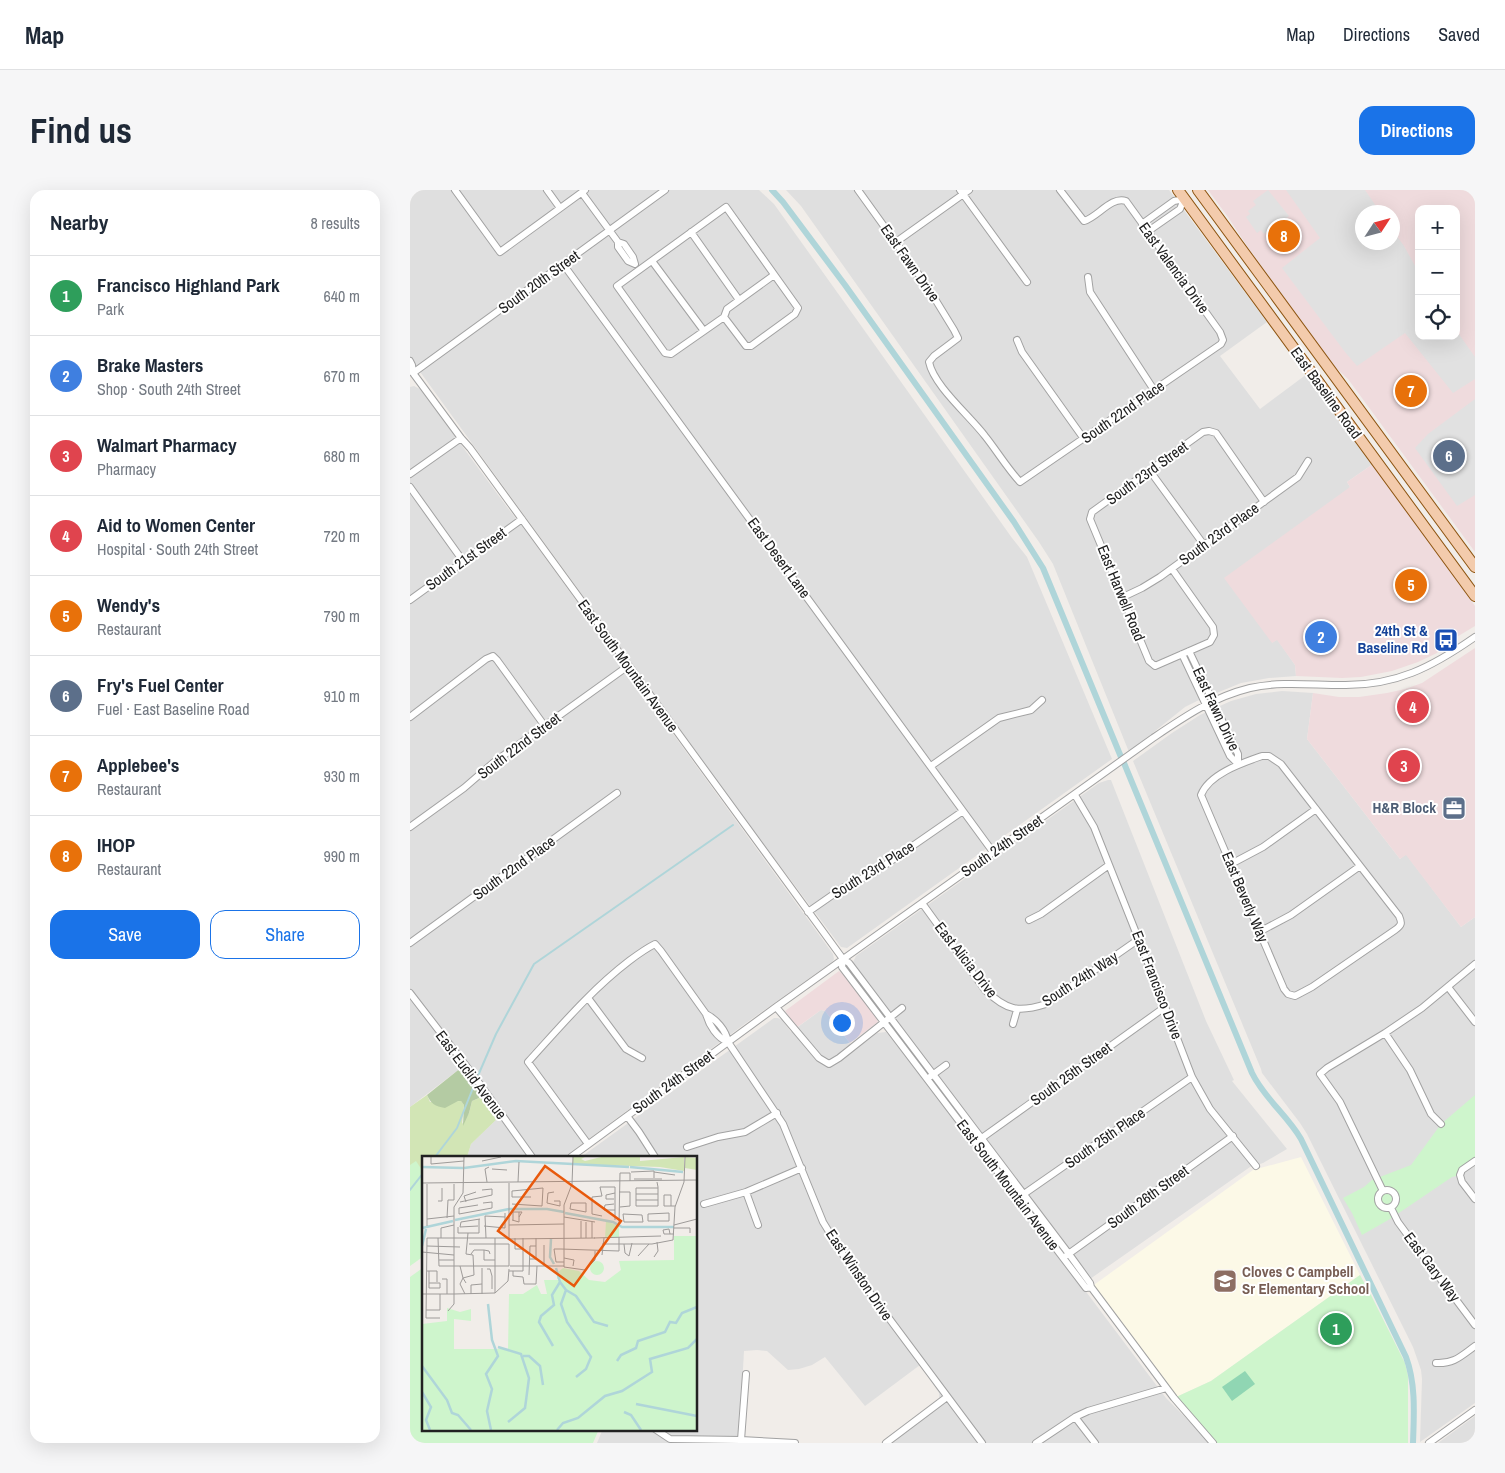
<!DOCTYPE html>
<meta charset="utf-8">
<style>
body{margin:0;font-family:"Archivo Narrow",sans-serif;background:#f6f6f7;color:#1f2937}
.controls{position:absolute;right:15px;top:15px;display:grid;overflow:hidden;border-radius:10px;box-shadow:0 5px 20px #0002}
.controls button{width:45px;height:45px;display:grid;place-items:center;padding:0;border:0;border-bottom:1px solid #e0e1e3;background:#fff;color:#1f2937;font:25px sans-serif}
.compass{position:absolute;left:945px;top:15px;width:45px;height:45px;border-radius:50%;background:#fff;box-shadow:0 5px 20px #0002;rotate:54deg}
.you{position:absolute;left:431px;top:832px;width:18px;height:18px;margin:-12px;border:4px solid #fff;border-radius:50%;background:#1a73e8;box-shadow:0 0 0 8px #1a73e833}
.badge{display:grid;place-items:center;width:32px;height:32px;border-radius:50%;background:#1a73e8;color:#fff;font-size:16px;font-weight:700}
.pin{position:absolute;translate:-50% -50%;border:2px solid #fff;box-shadow:0 1px 5px #0006}
.list{margin:0;padding:0;list-style:none}
h2{display:flex;justify-content:space-between;align-items:center;height:65px;margin:0;padding:0 20px;font-size:21px}
h2 small{font-size:16px;font-weight:400;color:#747a83}
.list li{display:grid;grid-template-columns:32px 1fr auto;gap:15px;align-items:center;box-sizing:border-box;height:80px;padding:0 20px;border-top:1px solid #e0e1e3}
.list b{display:block;font-size:19px;white-space:nowrap}
.list p{margin:0;font-size:16px;white-space:nowrap;color:#747a83}
.list em{font-size:16px;font-style:normal;color:#747a83}
.actions{display:flex;gap:10px;padding:15px 20px}
.actions a{flex:1;padding:11px 0;border:1px solid #1a73e8;border-radius:15px;text-align:center;font-size:18px;color:#1a73e8}
.actions .main{background:#1a73e8;color:#fff}
.icon{flex:none;width:28px;height:28px;fill:none;stroke:currentColor;stroke-width:2;stroke-linecap:round;stroke-linejoin:round}
.map{position:relative;flex:none;width:1065px;height:1253px;overflow:hidden;border-radius:15px}
header{display:flex;align-items:center;gap:30px;box-sizing:border-box;height:70px;padding:0 25px;background:#fff;border-bottom:1px solid #e0e1e3}
header strong{font-size:24px}
nav{display:flex;gap:28px;margin-inline-start:auto;font-size:18px}
.intro{display:flex;align-items:center;justify-content:space-between;box-sizing:border-box;height:120px;padding:0 30px}
h1{margin:0;font-size:35px}
.button{padding:12px 22px;border-radius:15px;background:#1a73e8;color:#fff;font-size:18px;font-weight:700}
main{display:flex;gap:30px;padding:0 30px}
aside{flex:1;background:#fff;border-radius:15px;box-shadow:0 5px 20px #0002}
.map>svg:first-child{display:block}
.residential{fill:#dfdfdf}
.commercial{fill:#efdbdd;fill-rule:evenodd}
.education{fill:#fcf9e7}
.grass{fill:#d2e5b5}
.forest{fill:#b4cba3}
.park{fill:#cef5cc}
.pitch{fill:#90d6b3}
.parking{fill:#e1e1e1}
.lines{fill:none;stroke-linecap:round;stroke-linejoin:round}
.stream{stroke:#afd5d9;stroke-width:2}
.canal{stroke:#afd5d9;stroke-width:6}
.minor-casing{stroke:#a2a2a2;stroke-width:8}
.primary-casing{stroke:#8e5511;stroke-width:12}
.minor{stroke:#fff;stroke-width:6}
.primary{stroke:#f3cbac;stroke-width:10}
.labels{text-anchor:middle;stroke-width:4;stroke-linejoin:round;paint-order:stroke}
.street-label{font-size:15px;fill:#212121;stroke:#fff}
.transit-label{font-size:15px;font-weight:bold;fill:#164399;stroke:#fff;text-anchor:end}
.service-label{font-size:15px;font-weight:bold;fill:#4e5e75;stroke:#fff;text-anchor:end}
.education-label{font-size:15px;font-weight:bold;fill:#785e54;stroke:#fff;text-anchor:start}
.inset-river{fill:none;stroke:#afd5d9;stroke-width:2.5}
.inset-road{fill:none;stroke:#9e9b99;stroke-width:1}
.view{fill:#e8590c;fill-opacity:0.15;stroke:#e8590c;stroke-width:2.5}
.inset-edge{fill:none;stroke:#212121;stroke-width:2.5}
</style>
<header>
<strong>Map</strong>
<nav><a>Map</a><a>Directions</a><a>Saved</a></nav>
</header>
<div class="intro"><h1>Find us</h1><a class="button">Directions</a></div>
<main>
<aside>
<h2>Nearby<small>8 results</small></h2>
<ul class="list">
<li><span class="badge" style="background:#2e9e5b">1</span><div><b>Francisco Highland Park</b><p>Park</p></div><em>640 m</em></li>
<li><span class="badge" style="background:#3f7fe0">2</span><div><b>Brake Masters</b><p>Shop · South 24th Street</p></div><em>670 m</em></li>
<li><span class="badge" style="background:#e0444e">3</span><div><b>Walmart Pharmacy</b><p>Pharmacy</p></div><em>680 m</em></li>
<li><span class="badge" style="background:#e0444e">4</span><div><b>Aid to Women Center</b><p>Hospital · South 24th Street</p></div><em>720 m</em></li>
<li><span class="badge" style="background:#e8710a">5</span><div><b>Wendy's</b><p>Restaurant</p></div><em>790 m</em></li>
<li><span class="badge" style="background:#5c6f8a">6</span><div><b>Fry's Fuel Center</b><p>Fuel · East Baseline Road</p></div><em>910 m</em></li>
<li><span class="badge" style="background:#e8710a">7</span><div><b>Applebee's</b><p>Restaurant</p></div><em>930 m</em></li>
<li><span class="badge" style="background:#e8710a">8</span><div><b>IHOP</b><p>Restaurant</p></div><em>990 m</em></li>
</ul>
<div class="actions"><a class="main">Save</a><a>Share</a></div>
</aside>
<div class="map">
<svg width="1065" height="1253" viewBox="0 0 1065 1253">
<rect width="100%" height="100%" fill="#f1ede9"/>
<!-- residential -->
<path class="residential" d="M0,0H349L364,14L447,130L602,348L617,367L702,569L437,758L431,757L344,641L0,168Z
M376,0H759L857,132L810,166L850,219L897,184L963,274L937,292L940,297L862,453L867,449L885,475L886,486L859,488L831,493L787,511L775,517L719,562L643,374L629,352L391,16Z
M4,196L10,199L100,321L112,336L423,764L424,769L422,772L336,833L154,967H57L61,954L88,928L52,877L0,917V197Z
M872,501L903,503L897,549L990,669L996,664L1051,737L1065,727V1213L1010,1252L1012,1189L1011,1180L1003,1157L897,944L890,933L852,883L851,879L723,571L762,543L790,525L821,511L846,504Z
M698,590H701L796,831L823,888L824,890L822,891L877,959L853,973L840,977L680,1089L444,775L443,772L446,766L689,593Z
M411,820L415,821L445,860L467,843L476,842L531,909L756,1208L801,1253H482L530,1216L529,1203L510,1175L455,1216L415,1167L402,1175L389,1179L378,1180L357,1161L347,1160L334,1161L329,1250L351,1253H187L192,1241L191,1239H286V967H171L364,828H368L372,830L381,842Z
M1065,1226V1253H1028Z"/>
<!-- commercial -->
<path class="commercial" d="M798,0H1065V362L938,189L925,177L839,59L818,27ZM1009,19H1046V146H1009ZM952,22H982V52H952Z
M963,274L1065,416V436L1035,454L1027,463L1008,472L982,481L951,487L932,488L886,486L885,475L867,450L862,453L814,388L940,297L937,292Z
M1065,458V727L1051,737L996,665L990,669L897,549L903,503L929,507H949L977,503L995,499L1012,493Z
M429,781L435,786L466,828L468,832L440,853L415,821L411,820L386,838L375,821Z"/>
<!-- education -->
<path class="education" d="M891,967L950,1085L801,1191L764,1208L681,1097L843,980Z"/>
<!-- grass -->
<path class="grass" d="M69,901L88,928L61,954L57,967H14V1040L0,1042V917L17,905L20,912L51,911L54,915L52,934L59,923L62,911L69,908Z"/>
<!-- forest -->
<path class="forest" d="M52,877L69,901V908L62,911L59,923L53,936L54,915L51,911H48L35,918C25,916 21,914 17,905Z"/>
<!-- park -->
<path class="park" d="M1065,905V971L1050,985L1042,987L980,1029L952,1045L942,1023L933,1008L954,997L962,990L1001,975L1031,934Z
M6,971L14,983V1066L0,1076V975Z
M14,1077V1239H189L183,1253H0V1087Z
M950,1085L961,1105L995,1173L998,1186V1253H803L764,1208L801,1191Z"/>
<!-- pitch -->
<path class="pitch" d="M835,1181L845,1194L822,1211L812,1197Z"/>
<!-- parking -->
<path class="parking" d="M858,0L879,26L854,44L851,40L847,43L836,27L840,24L838,21L846,15L843,11Z
M876,0H955L970,22H952V52H982L983,41L994,56L1009,83V146H1046V140L1065,167V189L1043,203L995,143L947,176L935,162L872,78L910,48Z
M1065,209V305L1047,316L1005,258L1018,244Z"/>
<g class="lines">
<!-- stream -->
<path class="stream" d="M67,888L86,844L124,774L323,635
M25,967L47,938L65,893
M0,1000L14,982"/>
<!-- canal -->
<path class="canal" d="M362,0L373,12L435,95L604,332L633,378L711,567
M714,573L842,883C854,908 877,925 891,949L996,1167C1006,1194 1004,1224 1003,1253"/>
<!-- minor casing -->
<g class="minor-casing">
<path id="minor" d="M45,0L90,62L175,0
M137,0L150,18
M448,0L517,96L544,140L548,148L524,166L519,172C524,196 559,225 575,246C587,261 597,278 610,292L811,154L813,150L810,142L716,11C701,6 688,27 674,31L650,0
M550,0L617,92
M172,3L208,52L214,54L223,67L225,74L218,71L208,57V52
M732,34L764,11L774,9L770,19L737,42
M281,42L329,110
M486,52L559,0
M242,71L294,141
M153,74L583,662
M678,87L680,102L744,200
M314,127L336,156H341L385,124L388,118L316,17L207,96L255,163L261,164L314,127L317,119L364,85
M607,150L612,162L674,249
M0,171L2,175L3,183
M0,181L3,183L51,248L60,258L433,769L439,773L659,1064L680,1093L681,1097L764,1208L803,1253
M3,183L255,0
M740,281L794,355
M0,284L51,248
M0,297L53,371
M762,379L803,437L804,445L800,452L745,476L739,471L680,329L682,322L793,242L799,241L806,243L854,312
M713,407L732,398L750,387L888,287L898,271
M0,410L112,329
M779,461L828,564V574
M772,464L820,566L828,574
M0,527L76,469L83,466L87,470L134,535
M852,566H859L871,574L989,726C992,733 992,735 985,740L902,797L885,806L878,804L874,799L791,605C799,584 832,573 852,566Z
M521,576L589,528L621,520L632,510
M665,605L684,637L742,783L782,887L800,919L846,976
M0,637L54,598L83,573L218,476
M821,674L853,657L906,619
M512,713L575,800C596,820 608,823 636,814L729,749
M398,722L434,697L465,682L553,621
M619,730L631,724L699,675
M849,742L881,725L950,676
M0,753L207,603
M433,769L432,777L676,1098L681,1097
M1038,797L1065,832
M0,803L67,890L122,967
M178,808L216,859L232,868
M366,817L409,868L419,874L429,868L492,818
M296,824C306,829 316,840 318,852L373,934L413,1032L440,1076L572,1253
M603,834L607,820
M975,843L1000,880L1021,924L1031,934
M521,886L536,875
M217,926L229,942L245,967
M569,950L755,817
M178,954L118,872C150,837 181,800 219,771C227,765 235,759 245,754L251,761L296,824C299,835 307,848 318,852
M277,957L308,947L335,942L367,923
M161,967L366,817L743,548C774,527 803,507 840,498C871,491 901,495 932,495C986,496 1022,477 1065,447
M1065,971L1052,980L1050,985L1052,992L1065,1009
M968 1009a9 9 0 1 1 18 0a9 9 0 1 1-18 0Z
M973,1001L930,912L910,884L917,878L975,843L1012,818L1065,774
M336,1002L348,1035
M611,1006L782,887
M294,1014L336,1002L392,978
M981,1018L988,1032L999,1047L1065,1135
M657,1065L823,946
M1026,1173C1044,1174 1051,1166 1065,1156
M665,1227L685,1253
M245,1239L260,1249L331,1250L385,1253
M331,1250L336,1184
M476,1253L537,1207
M626,1253L665,1227L678,1221L756,1198
M1019,1253L1065,1220"/>
</g>
<!-- primary casing -->
<g class="primary-casing">
<path id="primary" d="M768,0L1065,406
M788,0L1065,377"/>
</g>
<!-- minor -->
<use href="#minor" class="minor"/>
<!-- primary -->
<use href="#primary" class="primary"/>
</g>
<!-- icons -->
<defs>
<g id="bus-square" transform="scale(1.25)"><rect x="-9" y="-9" width="18" height="18" rx="4" fill="#1a4fb4" stroke="#fff"/><path d="M-5-6H5V4H4V6H2V4H-2V6H-4V4H-5ZM-3.5-4V0h7V-4ZM-3.5 1.2v1.5H-2V1.2ZM2 1.2v1.5H3.5V1.2Z" fill="#fff"/></g>
<g id="office-square" transform="scale(1.25)"><rect x="-9" y="-9" width="18" height="18" rx="4" fill="#5c6f8a" stroke="#fff"/><path d="M-6-3h4V-5.5h4V-3h4V5H-6ZM-1-4.5V-3h2v-1.5ZM-6 0V1H6V0Z" fill="#fff"/></g>
<g id="school-square" transform="scale(1.25)"><rect x="-9" y="-9" width="18" height="18" rx="4" fill="#8d6e63" stroke="#fff"/><path d="M0-5L7-2L0 1L-7-2ZM-4 1L0 2.5L4 1V4Q0 6-4 4Z" fill="#fff"/></g>
</defs>
<g fill-rule="evenodd">
<use href="#bus-square" x="1036" y="450"/>
<use href="#office-square" x="1044" y="618"/>
<use href="#school-square" x="815" y="1091"/>
</g>
<g class="labels">
<!-- street labels -->
<g class="street-label">
<text transform="translate(500 73) rotate(55)" y="5">East Fawn Drive</text>
<text transform="translate(764 78) rotate(54)" y="5">East Valencia Drive</text>
<text transform="translate(129 92) rotate(-36)" y="5">South 20th Street</text>
<text transform="translate(916 203) rotate(54)" y="5">East Baseline Road</text>
<text transform="translate(713 222) rotate(-35)" y="5">South 22nd Place</text>
<text transform="translate(737 283) rotate(-36)" y="5">South 23rd Street</text>
<text transform="translate(809 344) rotate(-36)" y="5">South 23rd Place</text>
<text transform="translate(369 368) rotate(54)" y="5">East Desert Lane</text>
<text transform="translate(56 369) rotate(-36)" y="5">South 21st Street</text>
<text transform="translate(711 403) rotate(68)" y="5">East Harwell Road</text>
<text transform="translate(218 476) rotate(54)" y="5">East South Mountain Avenue</text>
<text transform="translate(806 519) rotate(65)" y="5">East Fawn Drive</text>
<text transform="translate(109 556) rotate(-37)" y="5">South 22nd Street</text>
<text transform="translate(592 656) rotate(-35)" y="5">South 24th Street</text>
<text transform="translate(104 678) rotate(-36)" y="5">South 22nd Place</text>
<text transform="translate(463 680) rotate(-32)" y="5">South 23rd Place</text>
<text transform="translate(835 707) rotate(67)" y="5">East Beverly Way</text>
<text transform="translate(556 770) rotate(52)" y="5">East Alicia Drive</text>
<text transform="translate(670 789) rotate(-33)" y="5">South 24th Way</text>
<text transform="translate(747 795) rotate(69)" y="5">East Francisco Drive</text>
<text transform="translate(661 884) rotate(-36)" y="5">South 25th Street</text>
<text transform="translate(61 885) rotate(53)" y="5">East Euclid Avenue</text>
<text transform="translate(263 892) rotate(-36)" y="5">South 24th Street</text>
<text transform="translate(695 948) rotate(-35)" y="5">South 25th Place</text>
<text transform="translate(598 995) rotate(53)" y="5">East South Mountain Avenue</text>
<text transform="translate(738 1007) rotate(-36)" y="5">South 26th Street</text>
<text transform="translate(1022 1077) rotate(53)" y="5">East Gary Way</text>
<text transform="translate(449 1085) rotate(56)" y="5">East Winston Drive</text>
</g>
<!-- transit labels -->
<g class="transit-label">
<text x="1018" y="446">24th St &amp;<tspan x="1018" dy="17">Baseline Rd</tspan></text>
</g>
<!-- service labels -->
<g class="service-label">
<text x="1026" y="623">H&amp;R Block</text>
</g>
<!-- education labels -->
<g class="education-label">
<text x="832" y="1087">Cloves C Campbell<tspan x="832" dy="17">Sr Elementary School</tspan></text>
</g>
</g>
<!-- overview -->
<g transform="translate(12 966)">
<rect width="275" height="275" fill="#f1ede9"/>
<path d="M151,1H163L159,3L163,5L179,1H218V5L262,1V15L238,11L151,8ZM263,1L275,2V14L263,12Z" fill="#d2e5b5"/>
<path d="M184,65L197,70V81L183,82ZM252,80H275V274H0V168L25,165V152L38,156L49,153V165L32,163V193H86L87,138H101L115,129L119,138H125L122,124H142L135,123V117L141,112L157,115L167,124L183,126L199,114L197,105L252,104ZM168 112a7 7 0 1 1 14 0a7 7 0 1 1-14 0Z" fill="#cef5cc"/>
<path class="inset-river" d="M0,11L41,12M208,11L261,16M42,12L94,5L207,11M87,53H125L142,56M143,57L191,66L200,71H252M33,64L87,53M0,72L31,65M129,83L128,101L132,108M0,90L4,73M138,126L144,134L139,148L145,166L169,201L164,213L154,221M144,134L154,140L172,166L186,170M66,148L70,184L76,200L64,218L70,233L65,255L69,274M131,190L117,166L119,160L132,149L130,139L138,126L134,112M76,191L99,198L107,222L103,252L86,266M101,200H107L118,210L121,229M195,205L199,199L214,192L216,185L243,176L248,166L254,167L260,157L275,151M0,210L25,244L30,257L36,259L49,274M0,236L9,251L4,264L8,274M214,248L275,260M202,256L209,259L219,274M135,274L141,267L156,262L183,240L200,235L230,216L228,203L266,192L275,183"/>
<path class="inset-road" d="M9,1V8L42,5M60,5L79,1M70,13L85,14M209,16L232,15V22M232,16L253,19M212,23H240M65,26L63,13L67,11M96,26L97,6M235,26L236,31V50H214V32H236M262,26L263,1M0,27L275,24M150,28L142,49V111L163,114L173,104V95M150,28L151,1M132,36L126,37L125,47L138,50V45H132M197,36H208V50L198,51M214,38H236M180,40L178,31H193V64M192,43H184V39L193,37M214,44H236M16,45H20V32M38,46L70,39V33L60,34M44,46L42,40L54,36M149,47H164V56L148,53ZM90,48L120,50L121,32L90,35V41H109M192,48L183,49L182,54H193M56,49L37,52V58L70,52V46L61,47M249,50V39H242V50H253M247,57V65H226V58ZM201,58L220,59L221,66H202ZM180,60L170,58V41L180,40M142,61L173,66M25,62L26,44H32V28M5,63L32,60M90,64L97,66V56M91,64V56H100L97,61M197,68L198,17H208V25M87,69L142,68M252,69L275,63M5,70V28M62,70L83,72V57M36,71V77H57V63M38,71L39,66L58,63M38,71L56,70M252,72H268V77M248,78L247,73L241,74L242,78H252M16,82L17,110H87M19,82V72L32,69M64,82L63,60L83,61M73,82V137M87,82V27M93,82V93H101M159,82V65M164,82V66M170,82V66M172,82L239,80M86,83L173,82M47,88H87M180,88H197M197,88H230L251,84L253,51L262,26M202,88L203,97L207,100L210,87M5,90L38,91M139,93L197,95V81M139,93H132L134,106H142M62,94V104H73M0,96L32,99M49,98L52,94H62L67,95L68,98M180,99L182,82M216,100L227,88M232,101L236,95L235,86M142,102L152,104L151,110M108,103H114V82M17,104H32M38,110L41,122L38,128L43,138M87,110V88M88,110H142M122,110V89M65,113H68L70,120V133M5,115H15V126M87,115H101V82M91,115V120L101,121L102,128H114L115,110M107,119L108,90H114M20,123H25V138M7,127H18V132H7V115M44,127L41,122L52,119L51,99L44,98L46,77M73,137L86,125L87,113M0,138H32V51L41,37L42,1M49,138V129L60,128M60,138V112M4,154H18V138M26,155L32,148V138L73,137M18,162H4L5,82H87"/>
<path class="view" d="M123,10L199,65L152,130L76,75Z"/>
<rect width="275" height="275" class="inset-edge"/>
</g>
</svg>
<div class="controls">
<button>+</button>
<button>−</button>
<button><svg class="icon" aria-label="locate" viewBox="0 0 24 24"><circle cx="12" cy="12" r="6"/><path d="M12 2v4M12 18v4M2 12h4M18 12h4"/></svg></button>
</div>
<svg class="compass" viewBox="-18 -18 36 36"><path d="M0-13l5 13h-10z" fill="#e53935"/><path d="M0 13l5-13h-10z" fill="#747a83"/></svg>
<div class="you"></div>
<div class="pin badge" style="left:926px;top:1139px;background:#2e9e5b">1</div>
<div class="pin badge" style="left:911px;top:447px;background:#3f7fe0">2</div>
<div class="pin badge" style="left:994px;top:576px;background:#e0444e">3</div>
<div class="pin badge" style="left:1003px;top:517px;background:#e0444e">4</div>
<div class="pin badge" style="left:1001px;top:395px;background:#e8710a">5</div>
<div class="pin badge" style="left:1039px;top:266px;background:#5c6f8a">6</div>
<div class="pin badge" style="left:1001px;top:201px;background:#e8710a">7</div>
<div class="pin badge" style="left:874px;top:46px;background:#e8710a">8</div>
</div>
</main>
